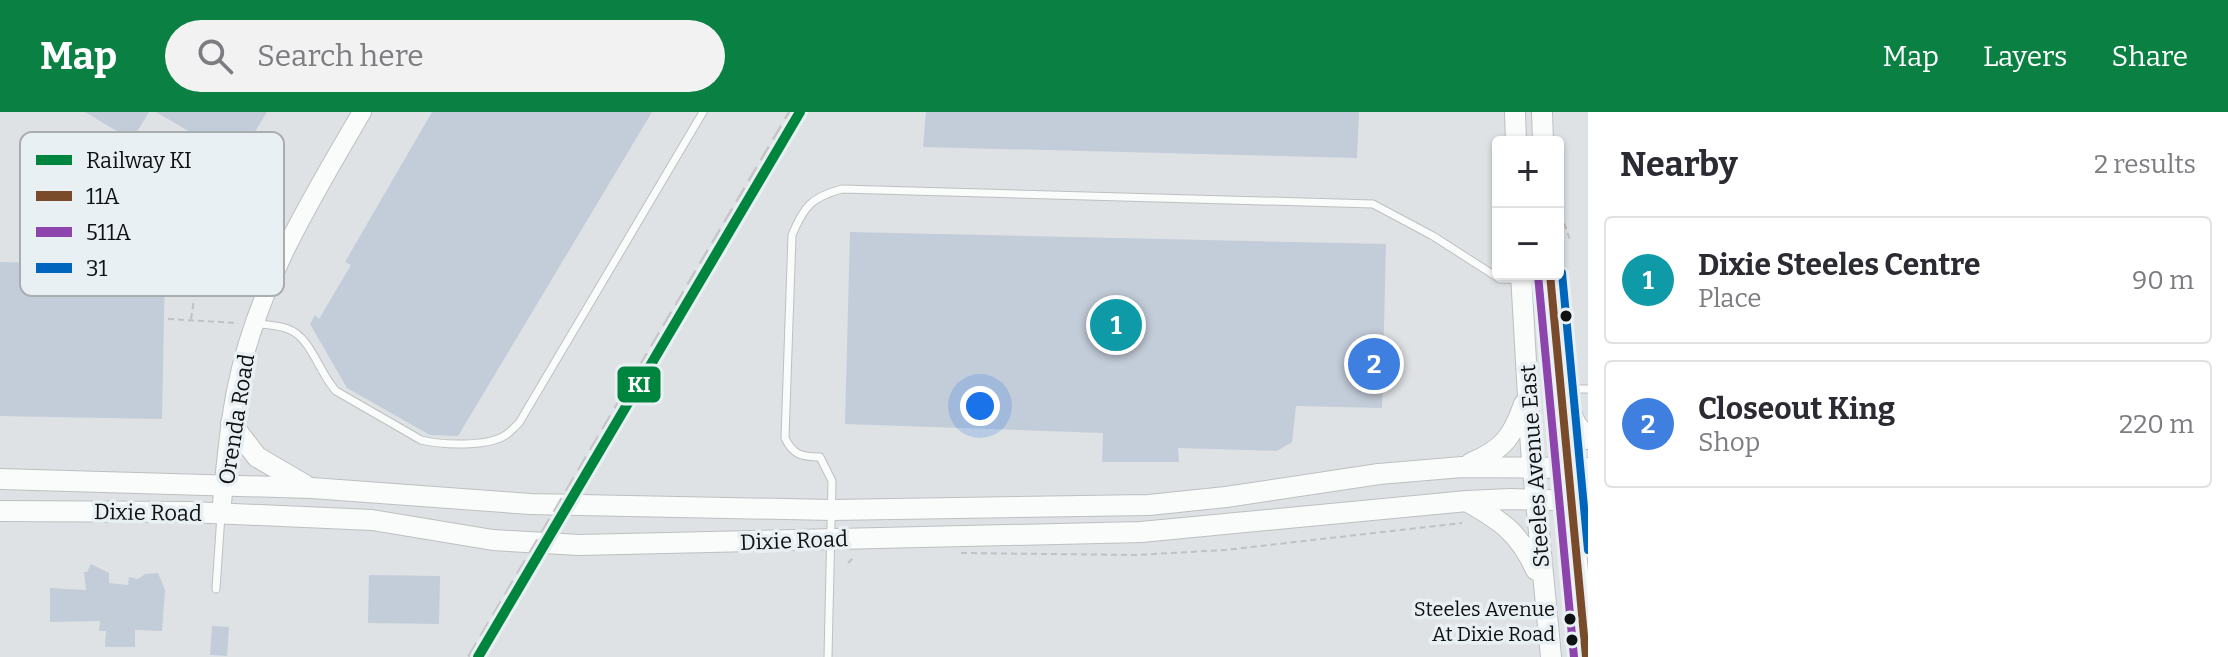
<!DOCTYPE html>
<meta charset="utf-8">
<style>
body{margin:0;font-family:Bitter,serif;background:#f2f2f3;color:#2b2b33}
.controls{position:absolute;right:24px;top:24px;display:grid;overflow:hidden;border-radius:8px;box-shadow:0 2px 6px #0004}
.controls button{width:72px;height:72px;display:grid;place-items:center;padding:0;border:0;border-bottom:2px solid #e1e1e2;background:#fff;color:#2b2b33;font:40px sans-serif}
.you{position:absolute;left:980px;top:294px;width:28px;height:28px;margin:-20px;border:6px solid #fff;border-radius:50%;background:#1a73e8;box-shadow:0 0 0 12px #1a73e833}
.badge{display:grid;place-items:center;width:52px;height:52px;border-radius:50%;background:#0b8043;color:#fff;font-size:26px;font-weight:700}
.pin{position:absolute;translate:-50% -50%;border:4px solid #fff;box-shadow:0 2px 8px #0006}
.list{margin:0;padding:0;list-style:none}
h2{display:flex;justify-content:space-between;align-items:center;height:104px;margin:0;padding:0 32px;font-size:34px}
h2 small{font-size:26px;font-weight:400;color:#7c7c81}
.list li{display:grid;grid-template-columns:52px 1fr auto;gap:24px;align-items:center;box-sizing:border-box;height:128px;margin:0 16px 16px;padding:0 16px;border:2px solid #e1e1e2;border-radius:8px}
.list b{display:block;font-size:30px;white-space:nowrap}
.list p{margin:0;font-size:26px;white-space:nowrap;color:#7c7c81}
.list em{font-size:26px;font-style:normal;color:#7c7c81}
.icon{flex:none;width:44px;height:44px;fill:none;stroke:currentColor;stroke-width:2;stroke-linecap:round;stroke-linejoin:round}
.map{position:relative;flex:none;width:1588px;height:545px;overflow:hidden}
header{display:flex;align-items:center;gap:48px;box-sizing:border-box;height:112px;padding:0 40px;background:#0b8043;color:#fff}
header strong{font-size:38px}
nav{display:flex;gap:44px;margin-inline-start:auto;font-size:28px}
.search{width:560px;height:72px;background:#f2f2f3;display:flex;align-items:center;gap:20px;box-sizing:border-box;padding:0 28px;border-radius:44px;color:#7c7c81;font-size:30px}
main{display:flex}
aside{flex:1;background:#fff}
.map>svg:first-child{display:block}
.building{fill:#c3ccd9}
.lines{fill:none;stroke-linecap:round;stroke-linejoin:round}
.service-casing{stroke:#bdc0c1;stroke-width:9}
.tertiary-casing{stroke:#bdc0c1;stroke-width:20}
.secondary-casing{stroke:#bdc0c1;stroke-width:22}
.path{stroke:#bfc1c2;stroke-width:2;stroke-dasharray:6 4;stroke-linecap:butt}
.service{stroke:#fafbfb;stroke-width:7}
.tertiary{stroke:#fafbfb;stroke-width:18}
.secondary{stroke:#fafbfb;stroke-width:20}
.rail{stroke:#c5c5c5;stroke-width:4;stroke-dasharray:16 8;stroke-linecap:butt}
.bus-1-casing{stroke:#e9f0f4;stroke-width:14}
.bus-2-casing{stroke:#e9f0f4;stroke-width:14}
.bus-3-casing{stroke:#e9f0f4;stroke-width:14}
.bus-1{stroke:#7a4b2a;stroke-width:8}
.bus-2{stroke:#8e44ad;stroke-width:8}
.bus-3{stroke:#0065bd;stroke-width:8}
.rail-1-casing{stroke:#e9f0f4;stroke-width:16}
.rail-1{stroke:#00853f;stroke-width:10}
.bus-dot{fill:#0f1113;stroke:#e9f0f4;stroke-width:3}
.labels{text-anchor:middle;stroke-width:7;stroke-linejoin:round;paint-order:stroke}
.bus-label{font-size:20px;fill:#0f1113;stroke:#e9f0f4;text-anchor:end}
.street-label{font-size:22px;fill:#0f1113;stroke:#e9f0f4}
.key{fill:#e9f0f4;stroke:#a8adb0;stroke-width:2}
.key-label{font-size:22px;fill:#0f1113}
.line-badge{stroke:#e9f0f4;stroke-width:3}
.badge-label{font-size:22px;text-anchor:middle;font-weight:bold;fill:#fff}
</style>
<header>
<strong>Map</strong>
<div class="search"><svg class="icon" aria-label="search" viewBox="0 0 24 24"><circle cx="10" cy="10" r="6"/><path d="M15 15l6 6"/></svg>Search here</div>
<nav><a>Map</a><a>Layers</a><a>Share</a></nav>
</header>
<main>
<div class="map">
<svg width="1588" height="545" viewBox="0 0 1588 545">
<rect width="100%" height="100%" fill="#dfe2e4"/>
<!-- building -->
<path class="building" d="M85,0H149L132,28Z
M156,0H267L238,48Z
M432,0H652L458,324L430,323L347,276L310,212L315,203L319,207L351,153L345,150Z
M926,0H1359L1357,46L923,35Z
M850,120L1386,132L1382,296L1296,294L1292,330L1277,339L1178,336L1179,350H1102L1103,321L845,312Z
M0,150L165,154L162,307L0,304Z
M91,452L109,461V471L128,473L129,465L138,467L145,462L158,461L165,478L162,519L135,518V535H105L106,519H99L100,509L50,510V476L86,478L84,460H87Z
M369,463L440,464L439,512L368,511Z
M212,514L229,515L227,544L210,543Z"/>
<g class="lines">
<!-- service casing -->
<g class="service-casing">
<path id="service" d="M255,211C265,213 278,213 288,217C311,225 319,261 336,279L421,328C441,333 486,335 504,324C510,321 514,315 519,311L703,0
M1562,277H1588
M216,477L221,403
M828,545L832,369L820,345C802,345 793,343 785,326L792,123C804,94 812,85 842,77L1373,92L1433,124L1500,167L1548,168"/>
</g>
<!-- tertiary casing -->
<g class="tertiary-casing">
<path id="tertiary" d="M221,402C225,361 228,319 236,279C256,176 310,89 362,0"/>
</g>
<!-- secondary casing -->
<g class="secondary-casing">
<path id="secondary" d="M1515,0L1516,30
M1542,0L1543,30
M1521,162L1531,337L1551,545
M1550,162L1586,545
M1567,292L1576,312L1588,327
M231,311L257,345L305,373
M1471,351C1503,338 1513,324 1524,292
M0,367L312,376L530,392L832,398L1149,393L1226,385L1379,362L1462,355L1588,356
M1468,390C1502,409 1520,422 1536,458
M0,399L189,400L372,408L493,428L579,433L1141,420L1467,389L1510,387L1588,389"/>
</g>
<!-- path -->
<path class="path" d="M1561,102L1570,128
M168,207L238,211
M191,207L194,188
M961,441L1136,443L1225,438L1462,411
M848,451L855,444"/>
<!-- service -->
<use href="#service" class="service"/>
<!-- tertiary -->
<use href="#tertiary" class="tertiary"/>
<!-- secondary -->
<use href="#secondary" class="secondary"/>
<!-- rail -->
<path class="rail" d="M469,545L790,0"/>
<!-- bus-1 casing -->
<g class="bus-1-casing">
<path id="bus-1" d="M1550,162L1586,545"/>
</g>
<!-- bus-2 casing -->
<g class="bus-2-casing">
<path id="bus-2" d="M1538,163L1574,545"/>
</g>
<!-- bus-3 casing -->
<g class="bus-3-casing">
<path id="bus-3" d="M1562,161L1588,438"/>
</g>
<!-- bus-1 -->
<use href="#bus-1" class="bus-1"/>
<!-- bus-2 -->
<use href="#bus-2" class="bus-2"/>
<!-- bus-3 -->
<use href="#bus-3" class="bus-3"/>
<!-- rail-1 casing -->
<g class="rail-1-casing">
<path id="rail-1" d="M478,545L800,0"/>
</g>
<!-- rail-1 -->
<use href="#rail-1" class="rail-1"/>
</g>
<!-- markers -->
<g class="bus-dot">
<circle cx="1566" cy="204" r="7"/>
<circle cx="1570" cy="507" r="7"/>
<circle cx="1572" cy="528" r="7"/>
</g>
<g class="labels">
<!-- bus labels -->
<g class="bus-label">
<text x="1555" y="504">Steeles Avenue<tspan x="1555" dy="25">At Dixie Road</tspan></text>
</g>
<!-- street labels -->
<g class="street-label">
<text transform="translate(236 307) rotate(-81)" y="8">Orenda Road</text>
<text transform="translate(1534 354) rotate(-94)" y="8">Steeles Avenue East</text>
<text transform="translate(148 400) rotate(1)" y="8">Dixie Road</text>
<text transform="translate(794 428) rotate(-2)" y="8">Dixie Road</text>
</g>
</g>
<!-- legend -->
<rect x="20" y="20" width="264" height="164" rx="12" class="key"/>
<rect x="36" y="43" width="36" height="10" fill="#00853f"/>
<rect x="36" y="79" width="36" height="10" fill="#7a4b2a"/>
<rect x="36" y="115" width="36" height="10" fill="#8e44ad"/>
<rect x="36" y="151" width="36" height="10" fill="#0065bd"/>
<g class="key-label">
<text x="86" y="56">Railway KI</text>
<text x="86" y="92">11A</text>
<text x="86" y="128">511A</text>
<text x="86" y="164">31</text>
</g>
<rect class="line-badge" x="616" y="253" width="46" height="39" rx="8" fill="#00853f"/>
<g class="badge-label">
<text x="639" y="280">KI</text>
</g>
</svg>
<div class="controls">
<button>+</button>
<button>−</button>
</div>
<div class="you"></div>
<div class="pin badge" style="left:1116px;top:213px;background:#0f9aa8">1</div>
<div class="pin badge" style="left:1374px;top:252px;background:#3f7fe0">2</div>
</div>
<aside>
<h2>Nearby<small>2 results</small></h2>
<ul class="list">
<li><span class="badge" style="background:#0f9aa8">1</span><div><b>Dixie Steeles Centre</b><p>Place</p></div><em>90 m</em></li>
<li><span class="badge" style="background:#3f7fe0">2</span><div><b>Closeout King</b><p>Shop</p></div><em>220 m</em></li>
</ul>
</aside>
</main>
